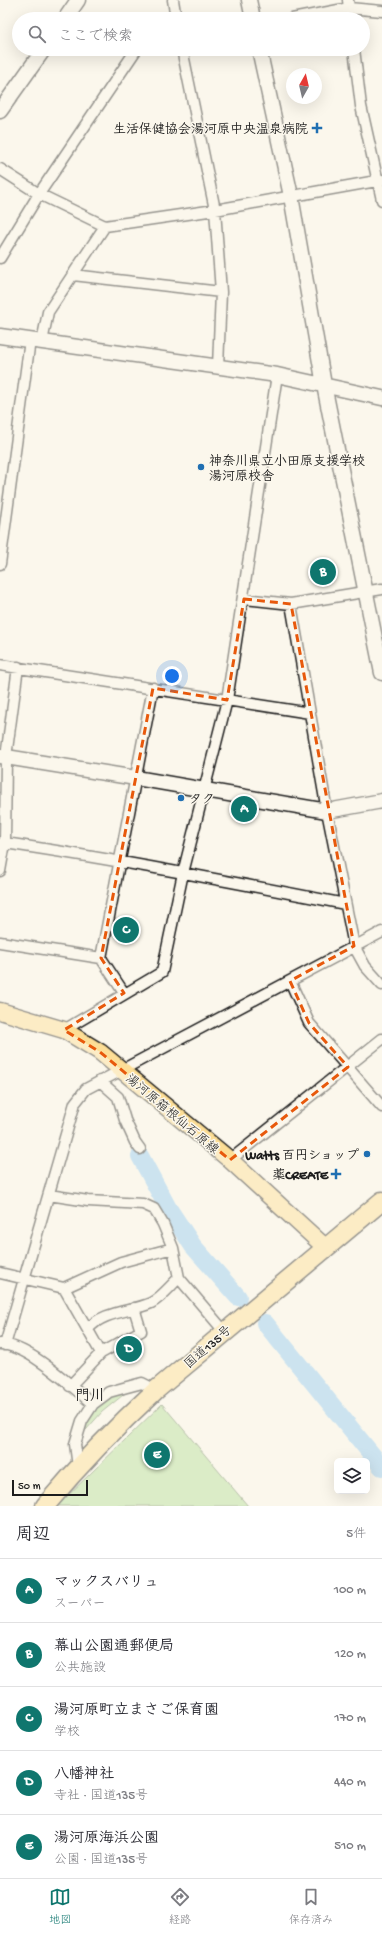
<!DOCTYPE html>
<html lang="ja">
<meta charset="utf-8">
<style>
body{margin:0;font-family:"Gochi Hand","Klee One",sans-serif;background:#f7f7f7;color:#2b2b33}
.controls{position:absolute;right:12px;bottom:12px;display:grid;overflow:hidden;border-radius:6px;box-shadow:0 4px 16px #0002}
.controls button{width:36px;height:36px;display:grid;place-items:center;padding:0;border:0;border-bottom:1px solid #e1e1e2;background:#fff;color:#2b2b33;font:20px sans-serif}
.compass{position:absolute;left:286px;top:68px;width:36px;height:36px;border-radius:50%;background:#fff;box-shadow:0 4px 16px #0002;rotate:8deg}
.scale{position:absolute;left:12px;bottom:10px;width:76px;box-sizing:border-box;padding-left:4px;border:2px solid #1c1c1c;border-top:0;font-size:11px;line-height:14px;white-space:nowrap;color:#1c1c1c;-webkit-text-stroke:3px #fbf7ec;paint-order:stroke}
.you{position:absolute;left:172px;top:676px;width:14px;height:14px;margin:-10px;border:3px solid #fff;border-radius:50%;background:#1a73e8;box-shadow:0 0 0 6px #1a73e833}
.badge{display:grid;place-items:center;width:26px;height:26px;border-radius:50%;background:#0f766e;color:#fff;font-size:13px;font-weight:700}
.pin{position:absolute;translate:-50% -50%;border:2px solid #fff;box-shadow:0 1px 4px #0006}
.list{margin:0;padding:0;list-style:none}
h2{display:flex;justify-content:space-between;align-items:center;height:52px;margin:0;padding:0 16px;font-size:17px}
h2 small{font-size:13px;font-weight:400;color:#7c7c81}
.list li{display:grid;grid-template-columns:26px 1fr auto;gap:12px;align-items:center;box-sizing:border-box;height:64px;padding:0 16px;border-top:1px solid #e1e1e2}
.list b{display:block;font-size:15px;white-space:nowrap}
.list p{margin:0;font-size:13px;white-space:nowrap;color:#7c7c81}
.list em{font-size:13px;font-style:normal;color:#7c7c81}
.icon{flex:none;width:22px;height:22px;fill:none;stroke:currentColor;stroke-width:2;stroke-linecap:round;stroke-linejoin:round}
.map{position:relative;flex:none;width:382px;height:1506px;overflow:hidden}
.search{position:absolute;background:#fff;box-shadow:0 4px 16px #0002;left:12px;right:12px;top:12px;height:44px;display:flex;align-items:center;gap:10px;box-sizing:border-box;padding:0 14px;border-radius:22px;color:#7c7c81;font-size:15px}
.sheet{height:372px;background:#fff}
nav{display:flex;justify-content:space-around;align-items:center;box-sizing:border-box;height:56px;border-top:1px solid #e1e1e2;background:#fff;font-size:11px;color:#7c7c81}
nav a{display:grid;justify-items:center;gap:2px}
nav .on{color:#0f766e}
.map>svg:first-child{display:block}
.green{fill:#b4de9a;stroke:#687d5b}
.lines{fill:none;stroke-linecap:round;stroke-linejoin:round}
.river{stroke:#93caf2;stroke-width:18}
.street-casing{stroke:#1c1c1c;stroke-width:13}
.secondary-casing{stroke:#1c1c1c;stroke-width:17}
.primary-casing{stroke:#1c1c1c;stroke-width:19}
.highway-casing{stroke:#1c1c1c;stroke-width:21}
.street{stroke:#fbf7ec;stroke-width:10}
.secondary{stroke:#fbf7ec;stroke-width:14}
.primary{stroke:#fdde96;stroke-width:16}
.highway{stroke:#fdde96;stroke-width:18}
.marked{fill:none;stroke:#e8590c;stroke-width:3;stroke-dasharray:8 5;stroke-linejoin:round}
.poi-dot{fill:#1f6fb2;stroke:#fbf7ec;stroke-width:1.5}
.labels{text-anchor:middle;stroke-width:3;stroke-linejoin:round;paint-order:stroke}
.poi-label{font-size:13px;font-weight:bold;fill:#1c1c1c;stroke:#fbf7ec;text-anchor:end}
.street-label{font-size:13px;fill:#1c1c1c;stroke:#fbf7ec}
.quarter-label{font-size:15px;font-weight:bold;fill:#1c1c1c;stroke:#fbf7ec}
</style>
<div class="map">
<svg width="382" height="1506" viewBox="0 0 382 1506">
<rect width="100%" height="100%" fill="#fbf7ec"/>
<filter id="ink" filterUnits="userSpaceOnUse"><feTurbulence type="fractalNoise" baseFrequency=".025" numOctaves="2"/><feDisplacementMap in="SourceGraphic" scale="8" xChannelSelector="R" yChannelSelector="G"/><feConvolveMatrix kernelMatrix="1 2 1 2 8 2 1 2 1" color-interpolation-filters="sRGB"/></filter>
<g filter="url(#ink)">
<!-- green -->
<path class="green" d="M133,1387L102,1412L78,1439C95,1405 95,1399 133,1387Z
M162,1404L248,1506H57Z"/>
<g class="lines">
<!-- river -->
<path class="river" d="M140,1156L168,1208L193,1246L238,1297
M265,1323L382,1467"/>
<!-- street casing -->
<g class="street-casing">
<path id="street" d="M173,0L176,19
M348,0L350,19
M292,19L349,8L382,11
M182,49L215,210L221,292L218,367
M354,49L361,106L382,200
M0,169L39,194L105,226L215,210L382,180
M0,258L39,194L136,50
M73,275L221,292
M42,342L48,312L105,226
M0,564L30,340
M244,599L291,604L382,589
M291,604L327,811L354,946L365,966L382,985
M0,665L310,713
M0,844L5,843C119,860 232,882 345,904
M0,871L5,843L6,757L18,667
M0,942L101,958L124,993
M101,958L153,688
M290,981L309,1023L382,1107
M64,1030L162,972L183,873L227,700L277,375
M100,1081L118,1097L125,1120L135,1142L140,1149
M230,1160L382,1039
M49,1195L88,1201L143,1204L154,1209L163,1224L173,1248L179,1278L224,1331
M0,1273L64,1288L101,1353
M64,1288L121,1262L173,1248
M88,1329C103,1311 131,1312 151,1303C162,1297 170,1286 179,1278
M0,1344C29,1345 71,1386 93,1404
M5,1345L75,1103L86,1089L382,932
M70,1386L101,1353L141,1331L134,1308
M78,1467L75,1444L82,1421L93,1404L109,1392L127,1387L142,1383L156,1390"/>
</g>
<!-- secondary casing -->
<g class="secondary-casing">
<path id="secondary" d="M249,0L253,19
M65,19L78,0
M259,49L291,196L324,385L382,673
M0,111L44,49
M0,336L277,375L382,398
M0,756L136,778L327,811L382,801"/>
</g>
<!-- primary casing -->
<g class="primary-casing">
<path id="primary" d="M0,1011L64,1030L100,1052L230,1160L325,1247"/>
</g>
<!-- highway casing -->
<g class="highway-casing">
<path id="highway" d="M45,1506C80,1464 117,1426 156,1390L382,1201"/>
</g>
<!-- street -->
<use href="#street" class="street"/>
<!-- secondary -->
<use href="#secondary" class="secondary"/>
<!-- primary -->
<use href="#primary" class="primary"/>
<!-- highway -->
<use href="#highway" class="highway"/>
</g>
</g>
<!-- marked area -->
<path d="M0 0H382V1506H0ZM244,599L291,604L354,946L290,981L309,1023L348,1067L230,1160L100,1052L64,1030L124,993L101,958L153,688L227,700Z" fill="#fbf7ec" fill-opacity=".55" fill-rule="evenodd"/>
<path class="marked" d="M244,599L291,604L354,946L290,981L309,1023L348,1067L230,1160L100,1052L64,1030L124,993L101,958L153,688L227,700Z"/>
<!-- markers -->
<g class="poi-dot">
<path d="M315 122h4v4h4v4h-4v4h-4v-4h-4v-4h4z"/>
<circle cx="201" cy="467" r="4"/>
<circle cx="181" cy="798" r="4"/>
<circle cx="367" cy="1154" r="4"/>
<path d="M334 1168h4v4h4v4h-4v4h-4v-4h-4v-4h4z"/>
</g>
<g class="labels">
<!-- poi labels -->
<g class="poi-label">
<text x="308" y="133">生活保健協会湯河原中央温泉病院</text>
<text x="209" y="465" text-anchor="start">神奈川県立小田原支援学校<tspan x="209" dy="15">湯河原校舎</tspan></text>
<text x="189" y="803" text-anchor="start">タク</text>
<text x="359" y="1159">Watts 百円ショップ</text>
<text x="328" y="1179">薬CREATE</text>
</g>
<!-- street labels -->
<g class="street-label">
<text transform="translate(173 1113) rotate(40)" y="5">湯河原箱根仙石原線</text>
<text transform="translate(207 1346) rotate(-41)" y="5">国道135号</text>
</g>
<!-- quarter labels -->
<g class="quarter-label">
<text x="90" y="1400">門川</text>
</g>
</g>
</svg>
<div class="controls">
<button><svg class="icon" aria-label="layers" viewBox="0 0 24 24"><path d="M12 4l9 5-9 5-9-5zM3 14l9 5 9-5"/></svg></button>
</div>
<svg class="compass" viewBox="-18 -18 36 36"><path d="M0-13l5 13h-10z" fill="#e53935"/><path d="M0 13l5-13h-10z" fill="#7c7c81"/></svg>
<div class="scale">50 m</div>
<div class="you"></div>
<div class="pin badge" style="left:244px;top:809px">A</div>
<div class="pin badge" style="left:323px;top:572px">B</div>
<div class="pin badge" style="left:126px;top:930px">C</div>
<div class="pin badge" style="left:129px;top:1349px">D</div>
<div class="pin badge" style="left:157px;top:1455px">E</div>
<div class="search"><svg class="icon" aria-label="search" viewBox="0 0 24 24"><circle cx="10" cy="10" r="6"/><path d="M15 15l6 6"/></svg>ここで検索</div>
</div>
<section class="sheet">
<h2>周辺<small>5件</small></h2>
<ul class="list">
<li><span class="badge">A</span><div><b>マックスバリュ</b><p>スーパー</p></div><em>100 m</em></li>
<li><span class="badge">B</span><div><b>幕山公園通郵便局</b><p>公共施設</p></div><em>120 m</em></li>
<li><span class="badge">C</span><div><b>湯河原町立まさご保育園</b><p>学校</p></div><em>170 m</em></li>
<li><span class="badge">D</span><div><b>八幡神社</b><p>寺社 · 国道135号</p></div><em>440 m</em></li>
<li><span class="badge">E</span><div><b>湯河原海浜公園</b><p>公園 · 国道135号</p></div><em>510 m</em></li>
</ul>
</section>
<nav>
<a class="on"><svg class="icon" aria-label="map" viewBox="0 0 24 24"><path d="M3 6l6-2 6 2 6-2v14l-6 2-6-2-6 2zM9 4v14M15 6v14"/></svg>地図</a>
<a><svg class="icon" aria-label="directions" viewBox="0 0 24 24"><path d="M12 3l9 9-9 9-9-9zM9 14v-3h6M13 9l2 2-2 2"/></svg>経路</a>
<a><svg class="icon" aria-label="saved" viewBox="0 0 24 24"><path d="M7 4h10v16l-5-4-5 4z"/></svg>保存済み</a>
</nav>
